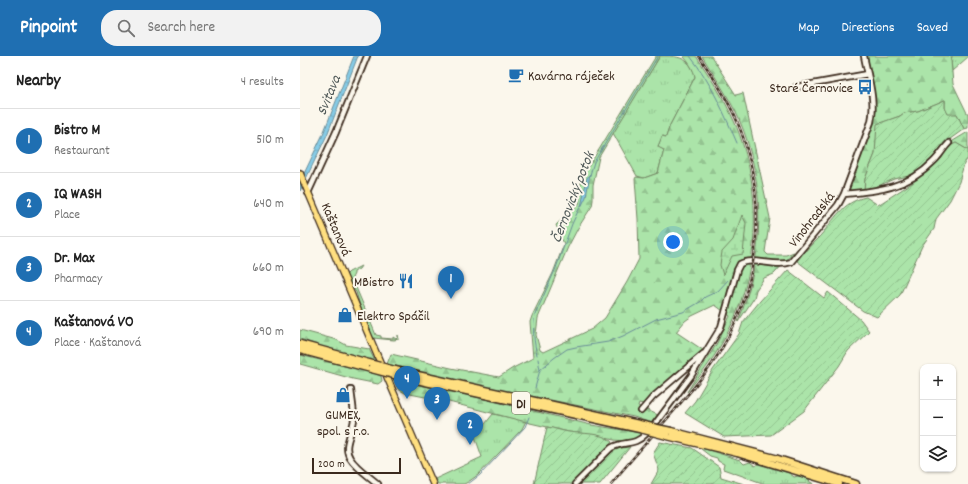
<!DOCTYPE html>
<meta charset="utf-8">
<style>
body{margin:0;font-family:Dekko,sans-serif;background:#f2f2f2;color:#222}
.controls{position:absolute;right:12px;bottom:12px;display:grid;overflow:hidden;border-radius:8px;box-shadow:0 1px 3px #0004}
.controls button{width:36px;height:36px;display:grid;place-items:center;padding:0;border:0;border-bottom:1px solid #e0e0e0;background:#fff;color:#222;font:20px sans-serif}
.scale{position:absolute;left:12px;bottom:10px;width:89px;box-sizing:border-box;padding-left:4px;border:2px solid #3b2a1e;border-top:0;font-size:11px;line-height:14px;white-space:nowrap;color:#3b2a1e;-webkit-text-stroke:3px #fbf7ec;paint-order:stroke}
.you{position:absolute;left:373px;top:186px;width:14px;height:14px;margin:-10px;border:3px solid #fff;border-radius:50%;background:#1a73e8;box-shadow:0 0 0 6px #1a73e833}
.badge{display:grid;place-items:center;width:26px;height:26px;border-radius:50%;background:#1f6fb2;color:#fff;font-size:13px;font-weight:700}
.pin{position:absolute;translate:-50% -33px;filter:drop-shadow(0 1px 2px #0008)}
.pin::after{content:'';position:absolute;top:21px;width:14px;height:12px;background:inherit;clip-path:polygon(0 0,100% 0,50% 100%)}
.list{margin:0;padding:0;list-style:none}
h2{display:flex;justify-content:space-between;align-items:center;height:52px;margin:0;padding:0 16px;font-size:17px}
h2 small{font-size:13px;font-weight:400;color:#767676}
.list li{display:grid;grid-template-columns:26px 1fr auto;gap:12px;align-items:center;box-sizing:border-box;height:64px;padding:0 16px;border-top:1px solid #e0e0e0}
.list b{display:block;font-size:15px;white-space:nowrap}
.list p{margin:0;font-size:13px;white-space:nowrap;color:#767676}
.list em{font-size:13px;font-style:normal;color:#767676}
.icon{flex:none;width:22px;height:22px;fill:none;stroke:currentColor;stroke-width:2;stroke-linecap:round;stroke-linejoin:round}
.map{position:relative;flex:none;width:668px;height:428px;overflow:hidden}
header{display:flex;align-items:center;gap:24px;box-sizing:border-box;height:56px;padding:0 20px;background:#1f6fb2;color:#fff}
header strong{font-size:19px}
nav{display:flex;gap:22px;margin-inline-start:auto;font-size:14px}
.search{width:280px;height:36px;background:#f2f2f2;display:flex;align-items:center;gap:10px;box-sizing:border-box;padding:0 14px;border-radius:16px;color:#767676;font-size:15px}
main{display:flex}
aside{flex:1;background:#fff}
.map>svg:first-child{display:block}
.grass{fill:url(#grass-tufts);stroke:#738764}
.forest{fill:url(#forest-firs);stroke:#738764}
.wetland{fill:url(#wetland-marsh);stroke:#738764}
.garden{fill:url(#garden-furrows);stroke:#738764}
.water{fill:url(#water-ripples);stroke:#688b97}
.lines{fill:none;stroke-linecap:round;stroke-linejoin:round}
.stream{stroke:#688b97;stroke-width:1}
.minor-casing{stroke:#3b2a1e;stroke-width:8}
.major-casing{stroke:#3b2a1e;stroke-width:8}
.highway-casing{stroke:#3b2a1e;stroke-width:9}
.minor{stroke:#fbf7ec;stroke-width:4.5}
.major{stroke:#ffdf80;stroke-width:5.5}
.highway{stroke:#ffdf80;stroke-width:6}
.rail-casing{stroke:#3b2a1e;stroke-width:2.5}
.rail{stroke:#fbf7ec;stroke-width:1;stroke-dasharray:3;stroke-linecap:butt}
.highway-bridge-casing{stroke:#3b2a1e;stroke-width:9;stroke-linecap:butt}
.highway-bridge{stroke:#ffdf80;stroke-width:6}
.labels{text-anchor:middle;stroke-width:4;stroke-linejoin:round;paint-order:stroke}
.shield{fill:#fbf7ec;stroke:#75685c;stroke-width:1}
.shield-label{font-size:13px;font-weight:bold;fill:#3b2a1e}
.poi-label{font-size:14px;fill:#3b2a1e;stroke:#fbf7ec;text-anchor:start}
.street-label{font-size:14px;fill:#3b2a1e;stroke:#fbf7ec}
.water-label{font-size:15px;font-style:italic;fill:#525b5a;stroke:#fbf7ec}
</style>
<header>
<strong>Pinpoint</strong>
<div class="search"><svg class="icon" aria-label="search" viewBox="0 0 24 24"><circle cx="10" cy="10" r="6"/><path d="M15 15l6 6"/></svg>Search here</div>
<nav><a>Map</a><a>Directions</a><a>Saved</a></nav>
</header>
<main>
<aside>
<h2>Nearby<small>4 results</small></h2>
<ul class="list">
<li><span class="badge">1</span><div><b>Bistro M</b><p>Restaurant</p></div><em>510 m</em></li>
<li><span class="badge">2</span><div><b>IQ WASH</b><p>Place</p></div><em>640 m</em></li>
<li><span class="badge">3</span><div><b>Dr. Max</b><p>Pharmacy</p></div><em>660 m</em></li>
<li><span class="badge">4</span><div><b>Kaštanová VO</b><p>Place · Kaštanová</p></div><em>690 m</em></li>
</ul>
</aside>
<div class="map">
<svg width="668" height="428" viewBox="0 0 668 428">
<defs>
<pattern id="grass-tufts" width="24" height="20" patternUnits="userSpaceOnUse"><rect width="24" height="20" fill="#abe4a9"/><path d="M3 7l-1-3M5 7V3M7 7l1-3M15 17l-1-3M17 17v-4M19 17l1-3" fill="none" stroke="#94c491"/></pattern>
<pattern id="forest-firs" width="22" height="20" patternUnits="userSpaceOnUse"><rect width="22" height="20" fill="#abe4a9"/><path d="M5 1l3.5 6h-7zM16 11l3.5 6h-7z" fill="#94c491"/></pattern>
<pattern id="wetland-marsh" width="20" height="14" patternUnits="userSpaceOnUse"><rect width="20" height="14" fill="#abe4a9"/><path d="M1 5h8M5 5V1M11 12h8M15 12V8" fill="none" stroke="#94c491"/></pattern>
<pattern id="garden-furrows" width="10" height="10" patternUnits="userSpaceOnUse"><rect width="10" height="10" fill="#abe4a9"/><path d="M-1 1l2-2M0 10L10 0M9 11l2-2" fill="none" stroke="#94c491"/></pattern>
<pattern id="water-ripples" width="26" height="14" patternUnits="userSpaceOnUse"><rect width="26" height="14" fill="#86cce7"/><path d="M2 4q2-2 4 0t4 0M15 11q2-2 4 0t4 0" fill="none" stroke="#75afc6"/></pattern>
</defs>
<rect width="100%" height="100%" fill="#fbf7ec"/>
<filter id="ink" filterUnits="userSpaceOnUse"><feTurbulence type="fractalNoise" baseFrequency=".025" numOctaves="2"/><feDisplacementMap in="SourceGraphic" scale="8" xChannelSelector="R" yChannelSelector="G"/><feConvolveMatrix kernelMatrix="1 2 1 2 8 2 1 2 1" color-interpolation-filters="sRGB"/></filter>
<g filter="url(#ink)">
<!-- grass -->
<path class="grass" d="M360,0C373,0 383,0 390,9C392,13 395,16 395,21L370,69L366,81L363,80L358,90L364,94L358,117L344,122L337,120L313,77Z
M652,0H668V1L652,15L651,4Z
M61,210L59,213L54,216V218L52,222L76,279L81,280V282L93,283V281L96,283L98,281V279L99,283L94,284L73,282L62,256L56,236L50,229L46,219L49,216Z
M193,358L226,365L222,373L178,419L168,426L164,428H138L135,423L182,401L174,378L181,373Z
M402,392L440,404L444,408L450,406L455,410L458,408L489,417L494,421L498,420L509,423L510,426L514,428H465L423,413L424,408L418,405L417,402L410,400L401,393Z"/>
<!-- forest -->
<path class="forest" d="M356,0H360L299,101L293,129V144L292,150L278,172L268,191L238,262L236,279L240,294L243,296L292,273L305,262L327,226L339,203L338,163L335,123L336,121L344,122L358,117L364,94L358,91L362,80L366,81L370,69L395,21C394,14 388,5 383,0H396C410,21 424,42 434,65C465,135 460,221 422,287C412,305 399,321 387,336L417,287L430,260L415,249L392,260L385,265L376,276L403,294L343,348L339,347L338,350L358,359L351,367L334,361L182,330L87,308L91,298L151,312L199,321L213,312L233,302L230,266L232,260L253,217L264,188L256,169L279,148L281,126L284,117L300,92Z
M402,0H411L436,39L443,37L470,162L465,196L468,199H486L494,196L474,218L464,222L456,234L454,242L438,266C464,202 467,128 439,63C429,41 415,21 402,0Z
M566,0H652L651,4L653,28L667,57H668V72L664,73L657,58L648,59L645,52V44L618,55L604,57L600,60L578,68L575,98L565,123L564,135H551L548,131L572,72L576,55L574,38Z
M668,76V94L656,87L646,92L653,85Z
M0,274L37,284L46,289L69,293L75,305L32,294L0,283Z
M0,299L73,317L81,320L82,325L78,328L53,323L0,308Z
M93,323L176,341L291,369L342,377L335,383L326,385L314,384L293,379L269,376L230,367L145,345L105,337L98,333Z"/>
<!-- wetland -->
<path class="wetland" d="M442,159L446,167L443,198L432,200L423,219L420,209L422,196L433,184Z"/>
<!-- garden -->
<path class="garden" d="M645,44V52L648,58H657L664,73L646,86L628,107L614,119L594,123L571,133L564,135L565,123L575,98L577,68L600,60L604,57L618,55Z
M656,87L668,94V102L664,108L659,126L650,144L636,163L634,173L622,190L600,239L577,261L563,255L497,205C504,196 512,188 520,180C535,163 542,146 566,141L578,149L615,125L642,102L646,92Z
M488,214L524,242L528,236L561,264L569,275L548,295L539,310L504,355L471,379L424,381L385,357L395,345L413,314L439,278L443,266L460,245Z
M247,371C254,372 262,375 269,376C282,378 302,376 312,386L272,428H234Z
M360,386L392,392L419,411L421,421L444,428H351L359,414L353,397Z
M330,391L300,428H279L312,396L320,392Z"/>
<!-- water -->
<path class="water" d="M54,0H58L27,79L0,135V126L23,78Z
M290,118L286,141L281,151L287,122Z"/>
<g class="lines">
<!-- stream -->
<path class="stream" d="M390,0C411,26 424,57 437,87
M290,119L294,106L358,0
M237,299C234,286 232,272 235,259L256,212L272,168L280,151
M240,314L254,302L267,293L276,291L308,286L323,280L356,263L383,256L400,246L405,241L418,235L429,223
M235,332L240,314L238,303
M168,428L180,419L225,371L229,361"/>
<!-- minor casing -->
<g class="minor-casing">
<path id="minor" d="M496,31L568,18
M8,137L36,76L67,0
M544,138C578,135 608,132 633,106C639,101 643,93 649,87
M51,334C52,344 54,353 54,363C53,376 42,390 50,402C56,412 69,420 78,428
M341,355L353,341L403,298
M355,368L391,320L421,271L437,214L440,208C453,200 476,212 491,206L538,149L544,138L571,66C576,44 568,21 564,0
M275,428L311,392C325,384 333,391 346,378"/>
</g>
<!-- major casing -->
<g class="major-casing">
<path id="major" d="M0,117L80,306
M87,321L133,428"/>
</g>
<!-- highway casing -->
<g class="highway-casing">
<path id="highway" d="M0,288L69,307
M0,294L71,313
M95,314L348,370
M98,320L344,374
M371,375L475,402L556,428
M367,380L437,397L539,428"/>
</g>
<!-- minor -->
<use href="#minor" class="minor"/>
<!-- major -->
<use href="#major" class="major"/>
<!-- highway -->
<use href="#highway" class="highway"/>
<!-- rail casing -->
<g class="rail-casing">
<path id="rail" d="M311,428C332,403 353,379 374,355C387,339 401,324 412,308C461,237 470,144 437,65C427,42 413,21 399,0"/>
</g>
<!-- rail -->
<use href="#rail" class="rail"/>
<!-- highway-bridge casing -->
<g class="highway-bridge-casing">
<path id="highway-bridge" d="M69,307L95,314
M71,313L98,320
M348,370L371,375
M344,374L367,380"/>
</g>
<!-- highway-bridge -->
<use href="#highway-bridge" class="highway-bridge"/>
</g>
</g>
<!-- icons -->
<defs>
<g id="cafe-bare" transform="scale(1.2)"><path d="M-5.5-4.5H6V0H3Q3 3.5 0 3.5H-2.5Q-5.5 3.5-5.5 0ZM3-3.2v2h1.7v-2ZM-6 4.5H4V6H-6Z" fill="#1f6fb2" stroke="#fbf7ec" stroke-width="2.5" paint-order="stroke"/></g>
<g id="bus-bare" transform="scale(1.2)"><path d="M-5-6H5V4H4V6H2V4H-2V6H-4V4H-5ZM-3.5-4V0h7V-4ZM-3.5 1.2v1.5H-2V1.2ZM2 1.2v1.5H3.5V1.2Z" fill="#1f6fb2" stroke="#fbf7ec" stroke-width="2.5" paint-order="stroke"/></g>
<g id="restaurant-bare" transform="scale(1.2)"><path d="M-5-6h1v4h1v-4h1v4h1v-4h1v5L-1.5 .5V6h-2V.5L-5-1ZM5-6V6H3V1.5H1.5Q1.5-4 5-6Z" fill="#1f6fb2" stroke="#fbf7ec" stroke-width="2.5" paint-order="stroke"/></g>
<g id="shop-bare" transform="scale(1.2)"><path d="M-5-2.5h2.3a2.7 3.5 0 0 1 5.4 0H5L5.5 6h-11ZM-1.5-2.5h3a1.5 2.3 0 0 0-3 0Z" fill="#1f6fb2" stroke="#fbf7ec" stroke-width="2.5" paint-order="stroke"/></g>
</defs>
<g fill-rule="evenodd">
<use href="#cafe-bare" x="216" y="19"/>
<use href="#bus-bare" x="565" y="31"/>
<use href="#restaurant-bare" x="106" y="225"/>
<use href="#shop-bare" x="45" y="259"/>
<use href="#shop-bare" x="43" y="339"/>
</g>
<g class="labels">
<!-- shield labels -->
<rect class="shield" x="212" y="336" width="18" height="22" rx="3"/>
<g class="shield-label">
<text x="221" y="352">D1</text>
</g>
<!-- poi labels -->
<g class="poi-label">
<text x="228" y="24">Kavárna ráječek</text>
<text x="553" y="36" text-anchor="end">Staré Černovice</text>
<text x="94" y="230" text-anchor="end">MBistro</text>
<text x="57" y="264">Elektro Spáčil</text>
<text x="43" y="363" text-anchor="middle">GUMEX,<tspan x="43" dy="16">spol. s r.o.</tspan></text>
</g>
<!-- street labels -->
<g class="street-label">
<text transform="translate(511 163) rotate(-52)" y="5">Vinohradská</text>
<text transform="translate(37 173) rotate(67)" y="5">Kaštanová</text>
</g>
<!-- water labels -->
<g class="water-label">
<text transform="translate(28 39) rotate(-68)" y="5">Svitava</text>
<text transform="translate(272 141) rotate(-69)" y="5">Černovický potok</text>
</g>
</g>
</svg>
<div class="controls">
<button>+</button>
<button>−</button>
<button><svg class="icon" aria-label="layers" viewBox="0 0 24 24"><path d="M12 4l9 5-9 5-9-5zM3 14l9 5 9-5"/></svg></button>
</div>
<div class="scale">200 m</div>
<div class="you"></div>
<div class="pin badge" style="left:151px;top:243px">1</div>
<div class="pin badge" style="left:170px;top:389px">2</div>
<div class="pin badge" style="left:137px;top:364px">3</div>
<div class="pin badge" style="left:107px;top:343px">4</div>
</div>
</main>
